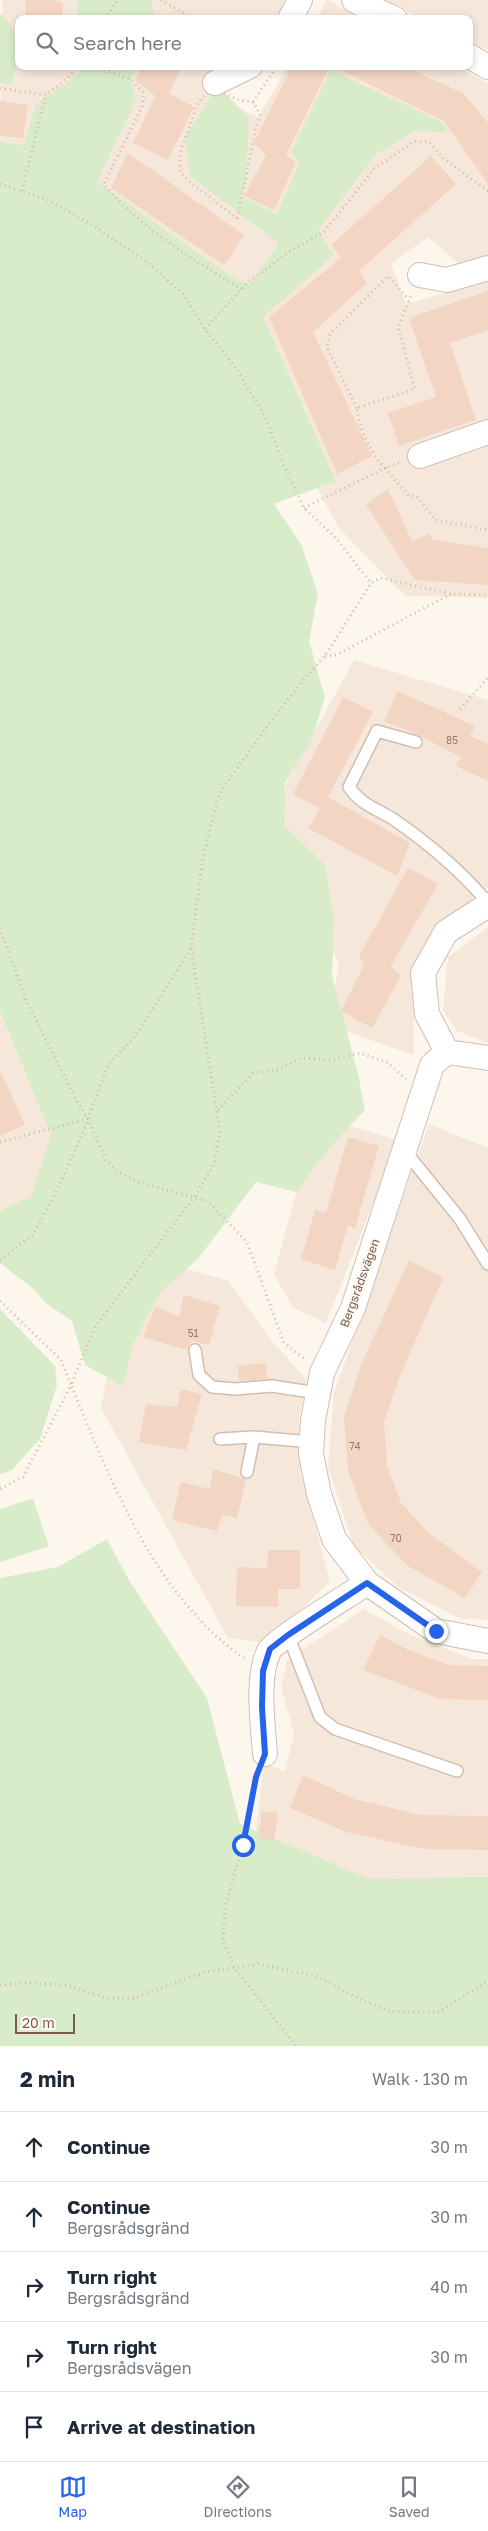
<!DOCTYPE html>
<meta charset="utf-8">
<style>
body{margin:0;font-family:"Golos Text",sans-serif;background:#f6f6f7;color:#1f2937}
.scale{position:absolute;left:15px;bottom:12px;width:60px;box-sizing:border-box;padding-left:5px;border:2px solid #7a5c4d;border-top:0;font-size:14px;line-height:18px;white-space:nowrap;color:#7a5c4d;-webkit-text-stroke:4px #fffaf3;paint-order:stroke}
.stop{position:absolute;width:15px;height:15px;margin:-11px;border:4px solid #2563eb;border-radius:50%;background:#fff}
.stop.end{background:#2563eb;border-color:#fff;box-shadow:0 1px 5px #0008}
.list{margin:0;padding:0;list-style:none}
h2{display:flex;justify-content:space-between;align-items:center;height:65px;margin:0;padding:0 20px;font-size:21px}
h2 small{font-size:16px;font-weight:400;color:#747a83}
.list li{display:grid;grid-template-columns:32px 1fr auto;gap:15px;align-items:center;box-sizing:border-box;height:70px;padding:0 20px;border-top:1px solid #e0e1e3}
.list b{display:block;font-size:19px;white-space:nowrap}
.list p{margin:0;font-size:16px;white-space:nowrap;color:#747a83}
.list em{font-size:16px;font-style:normal;color:#747a83}
.icon{flex:none;width:28px;height:28px;fill:none;stroke:currentColor;stroke-width:2;stroke-linecap:round;stroke-linejoin:round}
.map{position:relative;flex:none;width:488px;height:2046px;overflow:hidden}
.search{position:absolute;background:#fff;box-shadow:0 2px 8px #0003;left:15px;right:15px;top:15px;height:55px;display:flex;align-items:center;gap:12px;box-sizing:border-box;padding:0 18px;border-radius:10px;color:#747a83;font-size:19px}
.sheet{height:415px;background:#fff}
nav{display:flex;justify-content:space-around;align-items:center;box-sizing:border-box;height:70px;border-top:1px solid #e0e1e3;background:#fff;font-size:14px;color:#747a83}
nav a{display:grid;justify-items:center;gap:2px}
nav .on{color:#2563eb}
.map>svg:first-child{display:block}
.residential{fill:#f5e8da}
.green{fill:#d8ecc9}
.building{fill:#f3d5c3}
.lines{fill:none;stroke-linecap:round;stroke-linejoin:round}
.service-casing{stroke:#d1beb0;stroke-width:14}
.minor-casing{stroke:#d1beb0;stroke-width:26}
.path{stroke:#d9b8a5;stroke-width:3;stroke-dasharray:1 4;stroke-linecap:butt}
.service{stroke:#fff;stroke-width:11}
.minor{stroke:#fff;stroke-width:24}
.route{stroke:#2563eb;stroke-width:6}
.labels{text-anchor:middle;stroke-width:5;stroke-linejoin:round;paint-order:stroke}
.number-label{font-size:10px;fill:#987a6a}
.street-label{font-size:12px;fill:#7a5c4d;stroke:#fffaf3}
</style>
<div class="map">
<svg width="488" height="2046" viewBox="0 0 488 2046">
<rect width="100%" height="100%" fill="#fdf6ec"/>
<!-- residential -->
<path class="residential" d="M2,0H284L276,19H19V66H219L204,91L258,117L288,66H456L488,83V256L461,265L428,237L391,264L406,304L488,281V598L405,596L338,527L229,320L0,177Z
M327,0L363,19H316Z
M385,0H488V50L469,41V19H423Z
M354,660L488,700V887L463,910L413,970L414,1055L328,1025L339,965L274,805Z
M488,927V1043L457,1031L443,1011L448,957Z
M0,1013L51,1135L31,1196L0,1211Z
M317,1117L398,1140L326,1323L293,1308L274,1274Z
M429,1124L488,1148V1620L459,1618L398,1587L354,1546L328,1467L334,1393Z
M180,1267L229,1281L270,1339L307,1380L299,1417L301,1475L330,1581L268,1643L228,1638L101,1408L115,1332Z
M364,1609L410,1635L473,1659H488V1897L252,1862L264,1764L285,1771L294,1734L281,1686L288,1659Z"/>
<!-- green -->
<path class="green" d="M77,0H151L155,19H78Z
M0,14C20,26 19,65 11,84H0Z
M80,66H136L131,80L136,100L97,182L229,275L250,285L279,243L191,177L184,138L215,90L227,95L249,118L246,182L241,197L277,214L299,164L291,152L331,70L443,123L447,132L414,131L376,154L318,230L334,255L263,317L336,481L274,504L301,544L318,593L309,641L325,698L311,741L284,784L285,826L325,865L334,917L332,976L358,1074L365,1110L329,1148L296,1192L256,1182L197,1260L161,1291L133,1344L123,1386L85,1365L72,1321L47,1304L31,1287L0,1263V1211L31,1196L51,1135L0,1012V142L24,145L36,104L80,73Z
M0,1309L55,1366L57,1385L40,1439L12,1470L0,1474Z
M33,1498L49,1546L0,1562V1509Z
M107,1539L130,1582L207,1698L240,1824L369,1879L488,1877V2046H0V1578L58,1567Z"/>
<!-- building -->
<path class="building" d="M26,0H51L63,3L62,19H25Z
M142,66H182L169,93L194,107L168,160L133,143L155,96L135,80Z
M292,66H330L286,155L296,162L274,210L244,196L266,155L254,143Z
M332,66H403L463,93L488,123V184L444,121Z
M0,101L28,105L23,138L0,136Z
M128,153L244,235L224,265L111,188Z
M431,156L456,184L360,270L366,284L313,332L372,456L337,474L269,317L341,258L331,245Z
M488,291V330L450,343L476,420L399,446L388,413L436,397L409,318Z
M388,489L412,541L429,534L433,540L488,548V585L415,580L366,505Z
M398,691L475,726L470,736L488,744V781L456,766L461,757L418,735L384,721Z
M343,697L373,712L328,797L410,843L397,876L308,828L320,808L293,794Z
M408,868L438,884L391,966L401,976L372,1028L341,1011L364,965L359,956Z
M0,1070L25,1125L0,1136Z
M348,1137L379,1146L355,1228L348,1225L335,1270L301,1259L315,1210L326,1213Z
M409,1260L443,1278L399,1378L384,1422L387,1465L401,1503L429,1533L482,1572L465,1598L408,1566L368,1524L348,1471L344,1417L361,1365Z
M184,1295L220,1306L209,1345L192,1341L186,1350L143,1337L155,1307L179,1316Z
M266,1363L267,1379L239,1381L238,1366Z
M181,1389L202,1394L186,1450L139,1442L146,1404L177,1407Z
M213,1469L246,1479L237,1518L222,1515L217,1531L172,1520L181,1482L210,1489Z
M268,1550H300V1589H278V1607L236,1606L237,1567L267,1568Z
M380,1635L406,1649L449,1665L488,1666V1700L441,1699L363,1670Z
M303,1775L354,1799L421,1815L488,1816V1850L424,1849L346,1832L290,1808Z
M262,1811L278,1813L274,1840L258,1838Z"/>
<g class="lines">
<!-- service casing -->
<g class="service-casing">
<path id="service" d="M416,742L377,731L349,787C363,807 377,808 396,821C429,844 462,872 488,903
M405,1151L460,1219L488,1264
M195,1350L199,1375L212,1387L236,1389L272,1386L317,1393
M220,1439L254,1437L312,1442
M247,1472L254,1437
M288,1635L320,1717L335,1729L457,1771"/>
</g>
<!-- minor casing -->
<g class="minor-casing">
<path id="minor" d="M354,0L395,19
M290,19L300,0
M469,56L488,67
M215,83L250,66
M420,275L447,280L488,268
M420,456L488,432
M488,905L446,932L423,973L427,1014L447,1052L432,1065L353,1308L322,1373L313,1420L311,1454L319,1494L334,1539L367,1583L436,1631L488,1641
M447,1052L488,1058
M265,1754C263,1725 256,1677 269,1651C276,1639 351,1594 367,1583"/>
</g>
<!-- path -->
<path class="path" d="M161,0L193,19
M105,19L118,0
M95,66L131,80L144,93L142,107L104,184C135,224 198,264 242,289
M215,83L219,92L239,100L253,102L260,114C250,149 246,183 237,218L191,183L180,172V153L198,103Z
M0,88L46,95L71,75L76,66
M253,102L277,66
M0,184L46,199L96,227L147,262L183,294L205,329L235,367L265,416L283,464L304,508L335,537L371,583L381,578L452,594L488,595
M22,191L46,95
M205,329L247,283L290,251L325,231L374,169L415,141L429,142L443,158L488,191
M357,408L327,348L330,334L388,276L409,300
M399,463L385,468L409,496H416L436,520L488,530
M304,508L385,468C370,452 359,430 357,408L415,389L398,327L412,294
M325,656L336,655L451,594
M460,709L488,678
M0,928L26,1000L77,1101L88,1119L106,1160L118,1172L138,1182L207,1201L247,1242L284,1343L306,1360
M218,1110L253,1073L278,1070L301,1058L330,1060L360,1053L388,1063L406,1079
M0,1142L88,1119
M0,1260L33,1235L58,1188L81,1137L109,1063L134,1038L191,948
M0,1301L61,1360L71,1385L23,1477L0,1489
M244,1658C155,1597 111,1481 71,1385L95,1327L195,1196L214,1164L220,1132L191,948L203,858L219,794L260,736L304,679L325,656L371,583
M257,1772L243,1845L225,1907L223,1940L234,1967L296,2046
M0,1985L29,1983L66,1985L105,1998H133L206,1972L258,1964L316,1976L363,2001L389,2011L437,2013L488,1981"/>
<!-- service -->
<use href="#service" class="service"/>
<!-- minor -->
<use href="#minor" class="minor"/>
</g>
<g class="lines">
<!-- route -->
<path class="route" d="M243,1845L256,1777L265,1754L262,1707L263,1671L270,1649L288,1635L367,1583L436,1631"/>
</g>
<g class="labels">
<!-- number labels -->
<g class="number-label">
<text x="452" y="744">85</text>
<text x="193" y="1337">51</text>
<text x="355" y="1450">74</text>
<text x="396" y="1542">70</text>
</g>
<!-- street labels -->
<g class="street-label">
<text transform="translate(360 1283) rotate(-70)" y="4">Bergsrådsvägen</text>
</g>
</g>
</svg>
<div class="scale">20 m</div>
<div class="stop" style="left:243px;top:1845px"></div>
<div class="stop end" style="left:436px;top:1631px"></div>
<div class="search"><svg class="icon" aria-label="search" viewBox="0 0 24 24"><circle cx="10" cy="10" r="6"/><path d="M15 15l6 6"/></svg>Search here</div>
</div>
<section class="sheet">
<h2>2 min<small>Walk · 130 m</small></h2>
<ul class="list">
<li><svg class="icon" aria-label="ahead" viewBox="0 0 24 24"><path d="M12 20V5M6 11l6-6 6 6"/></svg><div><b>Continue</b></div><em>30 m</em></li>
<li><svg class="icon" aria-label="ahead" viewBox="0 0 24 24"><path d="M12 20V5M6 11l6-6 6 6"/></svg><div><b>Continue</b><p>Bergsrådsgränd</p></div><em>30 m</em></li>
<li><svg class="icon" aria-label="right" viewBox="0 0 24 24"><path d="M7 20v-9h11M14 6l5 5-5 5"/></svg><div><b>Turn right</b><p>Bergsrådsgränd</p></div><em>40 m</em></li>
<li><svg class="icon" aria-label="right" viewBox="0 0 24 24"><path d="M7 20v-9h11M14 6l5 5-5 5"/></svg><div><b>Turn right</b><p>Bergsrådsvägen</p></div><em>30 m</em></li>
<li><svg class="icon" aria-label="arrive" viewBox="0 0 24 24"><path d="M6 21V4h12l-3 4 3 4H6"/></svg><div><b>Arrive at destination</b></div></li>
</ul>
</section>
<nav>
<a class="on"><svg class="icon" aria-label="map" viewBox="0 0 24 24"><path d="M3 6l6-2 6 2 6-2v14l-6 2-6-2-6 2zM9 4v14M15 6v14"/></svg>Map</a>
<a><svg class="icon" aria-label="directions" viewBox="0 0 24 24"><path d="M12 3l9 9-9 9-9-9zM9 14v-3h6M13 9l2 2-2 2"/></svg>Directions</a>
<a><svg class="icon" aria-label="saved" viewBox="0 0 24 24"><path d="M7 4h10v16l-5-4-5 4z"/></svg>Saved</a>
</nav>
